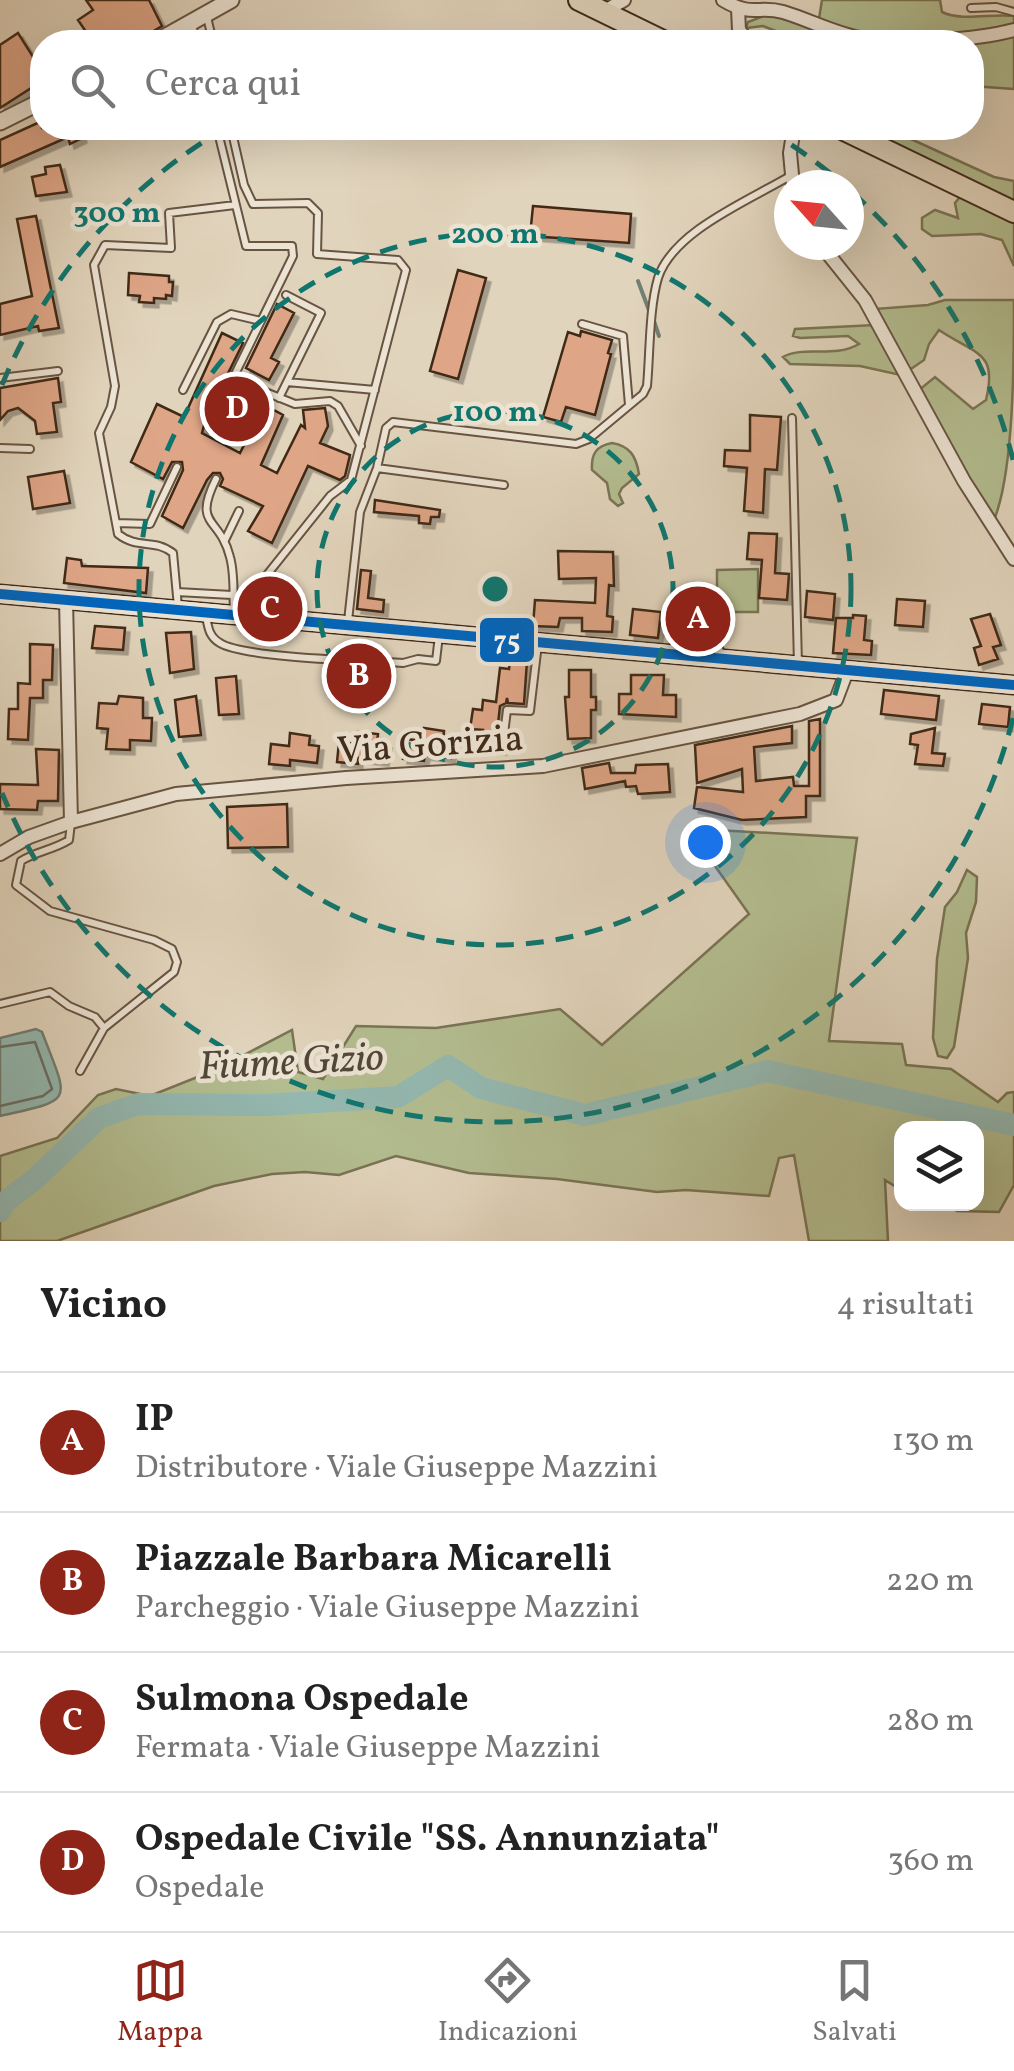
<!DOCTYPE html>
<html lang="it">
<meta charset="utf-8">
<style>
body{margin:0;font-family:Vollkorn,serif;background:#f6f6f6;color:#222}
.controls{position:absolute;right:30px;bottom:30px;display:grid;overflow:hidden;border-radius:20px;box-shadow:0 10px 40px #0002}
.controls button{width:90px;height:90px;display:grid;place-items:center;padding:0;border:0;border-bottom:2px solid #e0e0e0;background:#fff;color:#222;font:50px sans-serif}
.compass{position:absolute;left:774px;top:170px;width:90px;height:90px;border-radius:50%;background:#fff;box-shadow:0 10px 40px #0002;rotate:297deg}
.you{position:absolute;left:705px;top:842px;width:35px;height:35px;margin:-25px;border:8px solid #fff;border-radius:50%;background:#1a73e8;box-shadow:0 0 0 15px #1a73e833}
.badge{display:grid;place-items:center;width:65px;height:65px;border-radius:50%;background:#8f2418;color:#fff;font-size:32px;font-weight:700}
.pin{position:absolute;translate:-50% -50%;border:5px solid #fff;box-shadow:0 2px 10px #0006}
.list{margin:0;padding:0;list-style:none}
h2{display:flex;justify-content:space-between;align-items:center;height:130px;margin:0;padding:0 40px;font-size:42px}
h2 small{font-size:32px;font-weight:400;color:#767676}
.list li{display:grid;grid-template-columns:65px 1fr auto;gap:30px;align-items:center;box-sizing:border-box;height:140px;padding:0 40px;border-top:2px solid #e0e0e0}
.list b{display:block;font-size:38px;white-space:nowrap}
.list p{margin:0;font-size:32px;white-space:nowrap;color:#767676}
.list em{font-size:32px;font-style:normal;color:#767676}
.icon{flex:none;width:55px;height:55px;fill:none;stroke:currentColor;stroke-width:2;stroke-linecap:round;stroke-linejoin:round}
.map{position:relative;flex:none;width:1014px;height:1241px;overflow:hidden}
.search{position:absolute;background:#fff;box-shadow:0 10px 40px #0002;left:30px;right:30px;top:30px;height:110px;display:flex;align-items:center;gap:25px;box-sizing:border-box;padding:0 35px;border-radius:40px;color:#767676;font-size:38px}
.sheet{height:690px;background:#fff}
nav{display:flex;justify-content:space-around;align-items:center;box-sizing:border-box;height:140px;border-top:2px solid #e0e0e0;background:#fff;font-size:28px;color:#767676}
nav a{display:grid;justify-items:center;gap:5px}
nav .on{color:#8f2418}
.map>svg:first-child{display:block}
.green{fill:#b3bd90;stroke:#7a7454;stroke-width:2.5}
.water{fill:#94b8b0;stroke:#727f74;stroke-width:2.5}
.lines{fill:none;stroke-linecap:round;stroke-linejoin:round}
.shore{stroke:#6a7164;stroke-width:2.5}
.stream{stroke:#727f74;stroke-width:4}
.river{stroke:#94b8b0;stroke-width:22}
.building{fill:#dea586;stroke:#402a19;stroke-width:2.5;filter:url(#shadow)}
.service-casing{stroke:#685442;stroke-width:10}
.minor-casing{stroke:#685442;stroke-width:16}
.tertiary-casing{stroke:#685442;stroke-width:19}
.secondary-casing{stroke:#402a19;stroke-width:21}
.primary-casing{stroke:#402a19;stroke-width:24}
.service{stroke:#ece3d3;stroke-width:6}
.minor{stroke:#ece3d3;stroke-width:12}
.tertiary{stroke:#ece3d3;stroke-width:15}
.secondary{stroke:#ece3d3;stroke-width:18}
.primary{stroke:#e1d4bc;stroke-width:20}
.bus-1-casing{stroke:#ece3d3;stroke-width:18}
.bus-1{stroke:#0065bd;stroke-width:10}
.ring{fill:none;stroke:#0f766e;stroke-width:5;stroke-dasharray:18 12}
.labels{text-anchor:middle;stroke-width:9;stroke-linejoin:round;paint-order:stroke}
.street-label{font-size:38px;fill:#402a19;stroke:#ece3d3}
.water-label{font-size:40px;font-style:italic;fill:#514637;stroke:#ece3d3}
.centre{fill:#0f766e;stroke:#ece3d3;stroke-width:5}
.ring-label{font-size:30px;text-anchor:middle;font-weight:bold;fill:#0f766e;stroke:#ece3d3;stroke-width:9;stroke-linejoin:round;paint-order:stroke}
.line-badge{stroke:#ece3d3;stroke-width:4}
.badge-label{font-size:28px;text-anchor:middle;font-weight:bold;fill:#fff}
</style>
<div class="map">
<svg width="1014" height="1241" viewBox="0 0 1014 1241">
<defs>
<filter id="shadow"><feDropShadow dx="4.5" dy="4.5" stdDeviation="0" flood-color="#0004"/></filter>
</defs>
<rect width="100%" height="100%" fill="#e1d4bc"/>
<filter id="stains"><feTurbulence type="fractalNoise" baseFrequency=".002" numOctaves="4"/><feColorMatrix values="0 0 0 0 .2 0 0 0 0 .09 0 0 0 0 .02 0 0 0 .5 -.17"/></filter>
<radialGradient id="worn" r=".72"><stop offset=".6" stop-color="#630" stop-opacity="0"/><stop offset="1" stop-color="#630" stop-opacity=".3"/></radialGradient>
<!-- green -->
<path class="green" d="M822,0H940L942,12C963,22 991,13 1014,16V89L972,86V42H804L763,26L746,28L748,22L772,13L863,39L818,25Z
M856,128H887L994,177L1014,181V203Z
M963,193L1014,218V266L1002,240L981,234L932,236L922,229V218L935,210L958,218L955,203Z
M945,300H1014C1014,360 1014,471 994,520L970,487L919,390L935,377L973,409L986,400C998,351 976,355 939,330L929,344L924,360L908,371L874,309L928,305Z
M875,325L905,376L860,366L790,364L783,357C804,345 833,359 859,344L848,336L800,338L793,336L795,329Z
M612,443C630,446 636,456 639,474L622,488L619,494L623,503L618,506L610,499L607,483L592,470C591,454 596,446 612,443Z
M758,569V612H717V570Z
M698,829L857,838L829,1041L902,1044L906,1065L951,1069L998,1102L1007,1093L1014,1092V1185L999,1212L957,1211L945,1204H976V1128H902L901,1190L885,1180L888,1241H809L794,1155L779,1158L769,1196L686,1190L657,1192L557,1179L469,1173L396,1156L339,1175L305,1172L272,1174L214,1186L57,1241H0V1156L57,1138L98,1095L116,1089L150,1096L215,1070L292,1030L298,1072L323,1079L356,1026L436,1028L560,1009L602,1045L749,914L698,842Z
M967,870L977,877L976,902L966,933L968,958L954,1047L947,1058L938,1056L933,1038L937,959L945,907L957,892Z"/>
<!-- water -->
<path class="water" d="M36,1029L42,1032C69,1103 76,1099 0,1116V1038Z"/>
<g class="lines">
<!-- shore -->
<path class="shore" d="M0,1047L35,1042L52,1089L43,1096L0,1106"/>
<!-- stream -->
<path class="stream" d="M638,281L650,313
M654,321L659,336"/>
<!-- river -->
<path class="river" d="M0,1211L5,1202L35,1179L99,1118L138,1104L265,1105L398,1097L448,1066L481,1088L585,1115L767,1071L1014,1125"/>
</g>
<!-- building -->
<path class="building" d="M86,0H149L162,26L135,42H93L78,20L93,10Z
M18,33L42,71V81L0,108V45Z
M42,121V128H90L80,132L82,138L70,144L68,137L0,167V140Z
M60,165L67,192L36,196L32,177L46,174L45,167Z
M533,206L631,214L629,243L530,236Z
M36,216L59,328L39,331L38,326L0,335V304L32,296L17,219Z
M458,270L486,278L458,379L430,371Z
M129,273L169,276V282H173L172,296L166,295V299L154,298V303L139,302L140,296L128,295Z
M277,304L294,313L271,358L279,362L269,380L246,368Z
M581,331L612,340L608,353L611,354L595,415L566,407L561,422L543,417L568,332L580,336Z
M222,333L243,343L206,418L202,433L240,453L250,433L222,417L235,389L283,415L261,465L277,473L301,425L305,428L303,410L325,408L328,426L320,443L350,455L345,476L340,480L308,466L272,543L248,531L263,506L220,486L223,479L220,473H213L207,480L183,528L162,516L183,470L182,462H172L163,479L131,462L157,404L184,417Z
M58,378L61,402L53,403L57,432L37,434L35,421L18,408L8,411L0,420V388Z
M750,415L781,417L777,470L765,469L763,513L744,511L747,468L724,466L725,450L750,451Z
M64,471L70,503L33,509L28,477Z
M375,500L440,510L439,517H431L430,524L419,523V516L374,512Z
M749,533L777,534L775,573L789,574L787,600L759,598L762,560L747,559Z
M558,551L613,552L614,586L609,585L607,616L613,617L612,632L582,631V618H560L558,627L533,626L535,600L595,603L596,578L559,579Z
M67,558L81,560L82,566L148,568L146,593L64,583Z
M361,570L371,571L368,598L384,600L383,612L357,609Z
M807,591L835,594L833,620L805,617Z
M897,599L925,601L923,627L895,625Z
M633,609L661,612L658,638L630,635Z
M990,614L1001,645L993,647L998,659L979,665L974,648L981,646L971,619Z
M853,615L866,616L864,640L872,641L871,655L833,653L836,618H853Z
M95,626L125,628L123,650L92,648Z
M191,632L194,669L170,673L166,633Z
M30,644L53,645L52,680H43V698H30L28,740L8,739L9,709H18V683L30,684Z
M510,659L527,661L524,704L508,703L507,698L506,703L500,706L496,742L501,750L481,748L483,730L470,729L473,709L482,710L483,700L496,702L500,668L509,669Z
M569,670H591V697H596V710H591V738L568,739L565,697H569Z
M631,675H664L663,695H676V717L619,714V694H631Z
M236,676L239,714L219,715L216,678Z
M884,690L939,696L936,720L881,714Z
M119,696L143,698V718H152L151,741L130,740V750L106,749L108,729L97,728L99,703L117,704Z
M196,696L201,735L179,737L175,700Z
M982,704L1010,707L1008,727L979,724Z
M820,719V796H806V817L742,820L694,808L697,787L743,792L742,769L697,783L695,745L792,726V743L754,747L756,781L793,777L794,786H809V721Z
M424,728L444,731L443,740L453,741L451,758L425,755L424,761L403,759L406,739L423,741Z
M935,728L932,753L945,754L943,766L915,764L918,745L910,744L911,734Z
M358,732L378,734L377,743L387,744L384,761L358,758V764L337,762L339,742L357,744Z
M290,733L310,736L309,745L319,746L317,763L290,760V766L269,764L271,744L289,746Z
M36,749L59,750L58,801H38L37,810L0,809V784L38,785Z
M609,763L611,773H635L636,765L668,764L670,792L638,794L636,786L626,787L625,781L585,789L582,768Z
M287,804L288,847L228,848L227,807Z"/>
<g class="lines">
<!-- service casing -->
<g class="service-casing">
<path id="service" d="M971,8L996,7L1014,12
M207,17L213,42
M192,24L196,42
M217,128L246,246H292L293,256L212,421L234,435
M582,324L623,336L629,405
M0,378L58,371
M233,379L295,404L330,401L338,406L361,446
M287,382L375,390
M183,390L217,322L231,314L261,321
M279,398L321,313L286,295
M792,418L798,665
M0,448L30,449
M377,468L504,485
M216,479C192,527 220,516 230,557C235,575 233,595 234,614
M116,523L150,524L177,467
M225,540L239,511
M177,592L250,596L330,496L351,480L406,270L398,260L317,254L318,213L308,203L253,204L244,185L231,128
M178,607L173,553C154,538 138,550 118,534L99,433L111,407L115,386L94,265L105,245L171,248L169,213L235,205
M206,616C208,627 209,637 220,643C244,658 367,661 403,663L418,659L436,661L439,635
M348,621L360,512L377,468L386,428L393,422L576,444L589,439L643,394L647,386C650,354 649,309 658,278C673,231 750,200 790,176
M671,654L681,624L715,626L721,658
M503,742L507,710L530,711L538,644
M71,823L69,840C53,850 37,851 21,861L16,885L50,911L154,940L172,949L177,962L174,972L104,1028L80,1071
M0,1004L50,992L69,1006L95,1017L104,1028"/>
</g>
<!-- minor casing -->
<g class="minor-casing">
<path id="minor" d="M723,0C753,18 758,5 783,12C810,20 837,35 865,39C908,43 973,41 1014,30
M738,9L739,30L749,42
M603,12L624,0
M793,185L790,153L794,128
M821,245L865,300L964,481L1014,559
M66,600L71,822
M0,854L29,837L71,822L176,794L346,778L543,766L800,714L836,700L847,671"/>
</g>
<!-- tertiary casing -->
<g class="tertiary-casing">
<path id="tertiary" d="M156,42L231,0
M0,122L42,101"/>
</g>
<!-- secondary casing -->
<g class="secondary-casing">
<path id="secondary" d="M0,594L1014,685"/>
</g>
<!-- primary casing -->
<g class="primary-casing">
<path id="primary" d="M579,0L665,42
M840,128L1014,212"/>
</g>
<!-- service -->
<use href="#service" class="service"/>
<!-- minor -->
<use href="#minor" class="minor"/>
<!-- tertiary -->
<use href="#tertiary" class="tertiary"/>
<!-- secondary -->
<use href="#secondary" class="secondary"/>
<!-- primary -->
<use href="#primary" class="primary"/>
<!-- bus-1 casing -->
<g class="bus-1-casing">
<path id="bus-1" d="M0,594L1014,685"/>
</g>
<!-- bus-1 -->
<use href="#bus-1" class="bus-1"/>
</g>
<!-- distance rings -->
<g class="ring">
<circle cx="495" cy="589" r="178"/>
<circle cx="495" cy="589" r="356"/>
<path d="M1013 718A534 534 0 0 1 2 793M2 385A534 534 0 0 1 224 129M766 129A534 534 0 0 1 842 183M852 192A534 534 0 0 1 1013 460"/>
</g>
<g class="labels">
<!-- street labels -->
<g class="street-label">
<text transform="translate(430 743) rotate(-4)" y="13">Via Gorizia</text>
</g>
<!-- water labels -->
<g class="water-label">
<text transform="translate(291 1060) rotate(-3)" y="14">Fiume Gizio</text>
</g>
</g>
<circle cx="495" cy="589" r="15" class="centre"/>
<g class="ring-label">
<text x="117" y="222">300 m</text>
<text x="495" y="243">200 m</text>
<text x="495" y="421">100 m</text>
</g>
<rect class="line-badge" x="478" y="616" width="58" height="48" rx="10" fill="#0065bd"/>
<g class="badge-label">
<text x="507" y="649">75</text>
</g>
<rect width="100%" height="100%" filter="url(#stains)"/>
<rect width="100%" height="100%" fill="url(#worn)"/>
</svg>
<div class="controls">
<button><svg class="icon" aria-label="layers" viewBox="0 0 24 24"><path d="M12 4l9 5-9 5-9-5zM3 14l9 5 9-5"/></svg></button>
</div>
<svg class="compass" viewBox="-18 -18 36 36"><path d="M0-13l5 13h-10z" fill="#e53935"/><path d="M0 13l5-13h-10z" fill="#767676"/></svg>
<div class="you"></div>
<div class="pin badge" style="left:698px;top:619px">A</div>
<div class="pin badge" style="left:359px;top:676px">B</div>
<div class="pin badge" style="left:270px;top:609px">C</div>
<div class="pin badge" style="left:237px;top:409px">D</div>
<div class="search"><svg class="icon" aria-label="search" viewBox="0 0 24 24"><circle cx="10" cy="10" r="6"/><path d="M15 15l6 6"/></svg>Cerca qui</div>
</div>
<section class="sheet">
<h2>Vicino<small>4 risultati</small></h2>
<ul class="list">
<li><span class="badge">A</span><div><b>IP</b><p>Distributore · Viale Giuseppe Mazzini</p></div><em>130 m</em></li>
<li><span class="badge">B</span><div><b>Piazzale Barbara Micarelli</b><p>Parcheggio · Viale Giuseppe Mazzini</p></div><em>220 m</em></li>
<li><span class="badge">C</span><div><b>Sulmona Ospedale</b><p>Fermata · Viale Giuseppe Mazzini</p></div><em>280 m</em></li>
<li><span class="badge">D</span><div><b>Ospedale Civile &quot;SS. Annunziata&quot;</b><p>Ospedale</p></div><em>360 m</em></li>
</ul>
</section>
<nav>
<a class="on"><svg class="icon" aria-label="map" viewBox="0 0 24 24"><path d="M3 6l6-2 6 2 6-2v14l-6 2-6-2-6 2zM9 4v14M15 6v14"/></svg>Mappa</a>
<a><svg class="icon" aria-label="directions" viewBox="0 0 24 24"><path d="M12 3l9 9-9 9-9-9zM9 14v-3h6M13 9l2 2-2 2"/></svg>Indicazioni</a>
<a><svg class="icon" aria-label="saved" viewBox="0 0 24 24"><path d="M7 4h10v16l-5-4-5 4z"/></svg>Salvati</a>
</nav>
